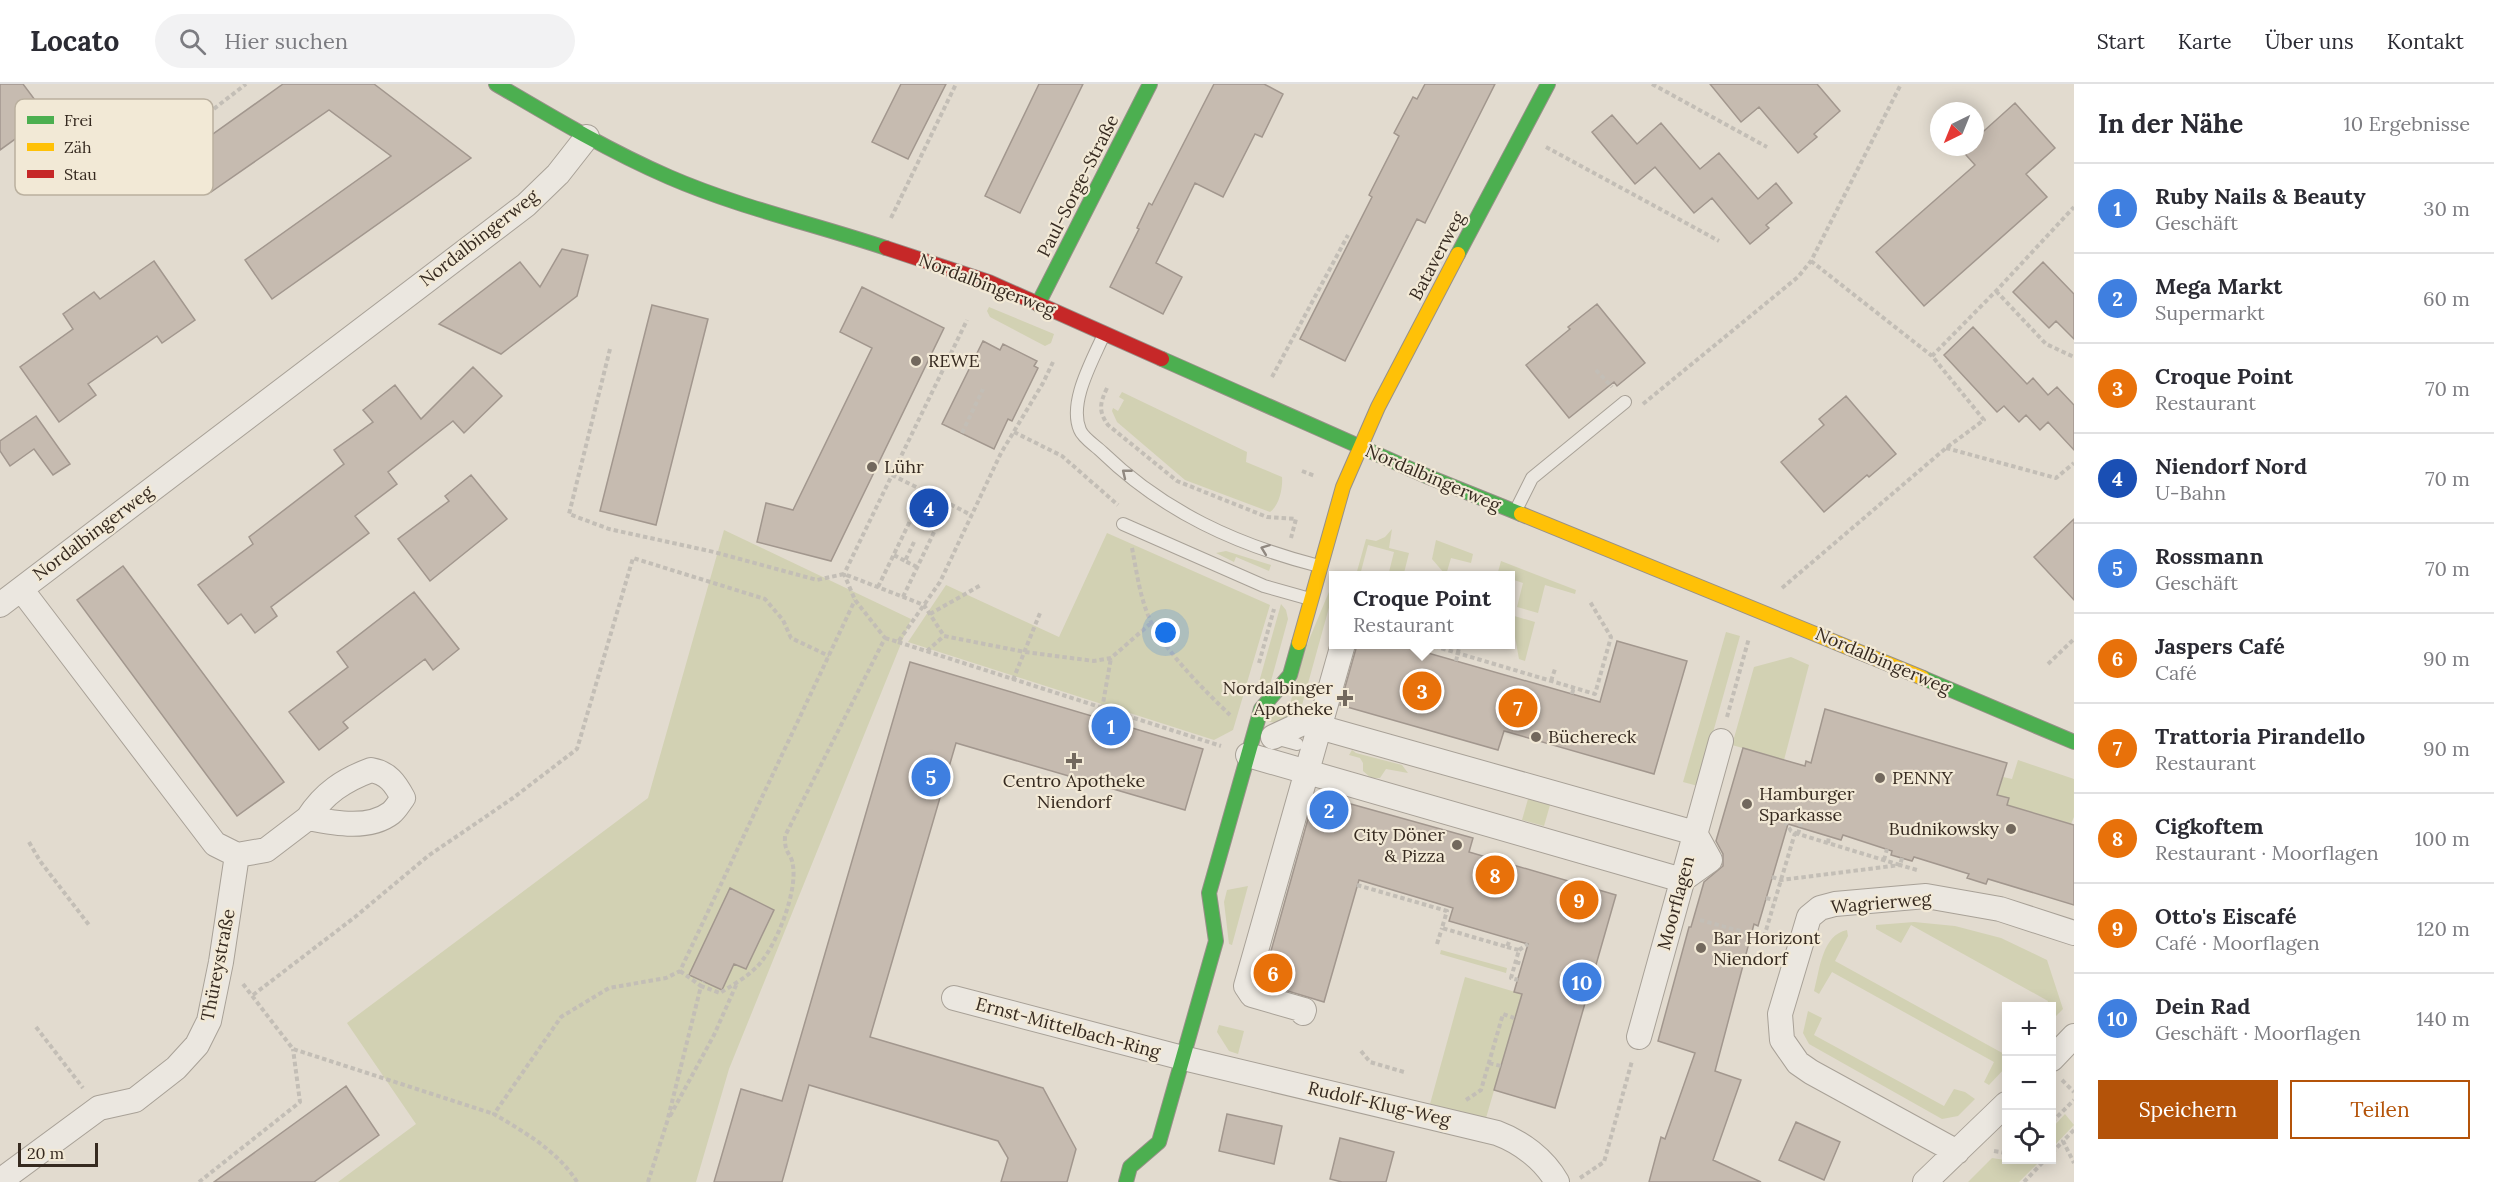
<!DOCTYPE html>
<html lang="de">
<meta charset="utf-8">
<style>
body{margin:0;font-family:Lora,serif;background:#f2f2f3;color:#2b2b33}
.controls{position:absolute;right:18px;bottom:18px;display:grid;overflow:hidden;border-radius:0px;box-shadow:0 3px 15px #0003}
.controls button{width:54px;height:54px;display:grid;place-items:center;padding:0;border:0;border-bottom:2px solid #e1e1e2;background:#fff;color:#2b2b33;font:30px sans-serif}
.compass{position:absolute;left:1930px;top:18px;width:54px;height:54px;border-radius:50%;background:#fff;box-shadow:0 3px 15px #0003;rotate:223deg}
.scale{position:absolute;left:18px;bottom:15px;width:80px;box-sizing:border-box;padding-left:6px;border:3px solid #362a20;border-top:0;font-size:16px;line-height:21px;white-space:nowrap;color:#362a20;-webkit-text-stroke:4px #f2e9d6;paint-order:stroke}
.you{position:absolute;left:1166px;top:549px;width:21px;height:21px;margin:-15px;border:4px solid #fff;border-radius:50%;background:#1a73e8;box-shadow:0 0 0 9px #1a73e833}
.badge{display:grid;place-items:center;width:39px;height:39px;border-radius:50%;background:#b45309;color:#fff;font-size:20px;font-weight:700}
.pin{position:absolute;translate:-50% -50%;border:3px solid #fff;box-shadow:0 2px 6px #0006}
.popup{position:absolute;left:1329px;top:487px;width:186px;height:78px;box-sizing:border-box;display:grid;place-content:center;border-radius:0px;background:#fff;filter:drop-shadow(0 2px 4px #0005);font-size:20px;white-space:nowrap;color:#7c7c81}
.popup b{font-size:22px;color:#2b2b33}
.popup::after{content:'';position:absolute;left:50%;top:100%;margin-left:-12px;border:12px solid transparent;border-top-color:#fff}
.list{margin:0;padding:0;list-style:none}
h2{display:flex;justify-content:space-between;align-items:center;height:78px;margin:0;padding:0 24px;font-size:26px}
h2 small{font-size:20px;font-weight:400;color:#7c7c81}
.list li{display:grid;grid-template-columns:39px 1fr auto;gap:18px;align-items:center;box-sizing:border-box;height:90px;padding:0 24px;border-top:2px solid #e1e1e2}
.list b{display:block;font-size:22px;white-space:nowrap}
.list p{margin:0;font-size:20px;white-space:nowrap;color:#7c7c81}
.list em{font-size:20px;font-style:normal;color:#7c7c81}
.actions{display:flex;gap:12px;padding:18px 24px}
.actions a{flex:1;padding:14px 0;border:2px solid #b45309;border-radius:0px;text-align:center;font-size:21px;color:#b45309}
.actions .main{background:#b45309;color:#fff}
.icon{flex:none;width:33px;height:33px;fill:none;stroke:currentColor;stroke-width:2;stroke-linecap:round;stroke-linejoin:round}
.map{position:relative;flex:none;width:2074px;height:1098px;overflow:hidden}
header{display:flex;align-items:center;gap:36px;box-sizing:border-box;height:84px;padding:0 30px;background:#fff;border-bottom:2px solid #e1e1e2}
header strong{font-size:28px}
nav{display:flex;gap:33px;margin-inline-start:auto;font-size:21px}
.search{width:420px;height:54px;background:#f2f2f3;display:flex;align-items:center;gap:15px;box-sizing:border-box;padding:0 21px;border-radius:33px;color:#7c7c81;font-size:22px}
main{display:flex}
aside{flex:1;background:#fff}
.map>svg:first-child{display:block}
.green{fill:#d2d1b3}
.building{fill:#c6bbb0;stroke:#a2978e;stroke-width:1.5}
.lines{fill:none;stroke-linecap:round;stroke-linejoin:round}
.lane-casing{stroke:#a8a197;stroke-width:14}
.street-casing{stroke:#a8a197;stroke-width:26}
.fast-casing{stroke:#979088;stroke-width:16}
.slow-casing{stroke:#979088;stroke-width:16}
.jam-casing{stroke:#979088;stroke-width:16}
.path{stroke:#c3beb6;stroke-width:4;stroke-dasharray:4.5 3;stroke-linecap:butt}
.lane{stroke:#ebe7e0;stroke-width:12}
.street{stroke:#ebe7e0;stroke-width:24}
.fast{stroke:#4caf50;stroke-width:14}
.slow{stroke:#ffc107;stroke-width:14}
.jam{stroke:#c62828;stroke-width:14}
.oneway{stroke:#908880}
.poi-dot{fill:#72685d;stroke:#f2e9d6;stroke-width:2}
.labels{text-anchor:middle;stroke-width:4.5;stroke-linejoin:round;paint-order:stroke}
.street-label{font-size:18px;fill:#362a20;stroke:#f2e9d6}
.poi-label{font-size:18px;fill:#362a20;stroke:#f2e9d6;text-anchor:start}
.key{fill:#f2e9d6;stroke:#bab09f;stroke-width:1.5}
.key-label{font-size:16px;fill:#362a20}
</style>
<header>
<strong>Locato</strong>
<div class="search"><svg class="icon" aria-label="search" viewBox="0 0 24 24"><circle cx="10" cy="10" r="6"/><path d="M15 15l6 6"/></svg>Hier suchen</div>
<nav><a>Start</a><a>Karte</a><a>Über uns</a><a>Kontakt</a></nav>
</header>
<main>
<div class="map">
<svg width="2074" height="1098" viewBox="0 0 2074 1098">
<rect width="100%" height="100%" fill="#e2dbcf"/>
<!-- green -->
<path class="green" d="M989,223L1054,250L1051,259L1045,262L990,233L987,227Z
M1122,308L1247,368L1246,378L1282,393C1283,404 1279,422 1270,428L1185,396L1117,338L1112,327L1113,324L1118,327L1124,316L1119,313Z
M1392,445L1389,464L1409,469L1404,489L1400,491L1389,488L1394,468L1368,461L1360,491H1356L1366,455L1376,457L1385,453Z
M724,446L911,535L729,985L696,1098H338L416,1040L347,939L648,714Z
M1107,449L1270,521L1233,646L1214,656L908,558L946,501L1059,553Z
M1436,456L1473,470L1471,479L1451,474L1446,491H1443L1444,489L1432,475Z
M1226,467L1271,481L1269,487L1236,473L1234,478L1216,469Z
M1501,477L1576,506L1575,510L1545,501L1538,529L1517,523L1523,499L1511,495L1510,492L1501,491L1498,488Z
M1331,503H1333V509L1299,632L1287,642L1267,637L1275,623L1290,620L1306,563Z
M1281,520L1286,526L1288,535L1268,608L1256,609Z
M1511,531L1535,538L1525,577L1519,575Z
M1726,548L1740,552L1698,702L1683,698Z
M1791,573L1809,581L1784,676L1732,661L1754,583Z
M1352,666L1356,669L1402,681L1408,689L1386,685L1380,694H1371L1363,687V679L1360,674L1349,671Z
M2018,676L2074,695V733L2071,740L2006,722L2009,714L1997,711L2003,693L2012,695Z
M1528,715L1550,721L1544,742L1522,736Z
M1248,802L1232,861L1229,860L1224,818L1227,806Z
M1914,838L1955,842L2001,854L2047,876L2063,925L2052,936V922H2046L2048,917L1911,841L1901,859L1876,845V841Z
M1847,846L1848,852L1835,877L2006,971V983L1989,1001L1984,998L1994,978L1832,888L1819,910L1814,907C1820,885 1822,851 1847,846Z
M1441,866L1507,884L1506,889L1440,870Z
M1465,893L1522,910L1486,1034L1430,1020Z
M1808,927L1822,934L1814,951L1944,1022L1954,1005L1965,1008L1975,1015L1958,1032L1942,1035L1809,960L1803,949Z
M1219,941L1244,947L1238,970L1229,967L1217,948Z
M2065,1030L2074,1041L2052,1064V1044Z
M1992,1074L2018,1078L2021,1076H2041L2019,1098H1968Z"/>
<!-- building -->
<path class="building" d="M0,0H23L47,32L0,66Z
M283,0H374L471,74L272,215L245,176L391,72L329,26L211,108L185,70Z
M901,0H946L908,75L872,58Z
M1039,0H1083L1020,129L985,112Z
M1214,0H1264L1283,10L1262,53L1255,50L1223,113L1195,99L1156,179L1182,193L1163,230L1110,203L1139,145L1137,144L1149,119L1152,121Z
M1425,0H1495L1425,139L1417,135L1345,277L1300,255L1372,113L1369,111L1399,52L1394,49L1413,13L1417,15Z
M1710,0H1817L1840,27L1814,50L1817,53L1798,69L1759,23L1741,38Z
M2015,19L2055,64L2026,90L2047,113L1924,222L1876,168L1975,81L1966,71V63H1975V55Z
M1612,31L1637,60L1661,39L1700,85L1719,69L1758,115L1776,99L1792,119L1766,141L1769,144L1750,160L1712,114L1694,129L1655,83L1635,100L1592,48Z
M562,165L588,171L577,212L501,270L439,240L520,178L540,203Z
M154,177L195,236L162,259L157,252L88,300L96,311L59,338L20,283L73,245L63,230L94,208L100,215Z
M2043,178L2074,210V255L2056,237L2049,244L2013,208Z
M862,203L944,244L831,477L757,458L766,419L793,426L872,264L840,248Z
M1597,220L1645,279L1617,302L1614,298L1569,334L1526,281L1570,245L1568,243Z
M652,221L708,235L656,441L600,427Z
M1973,243L2027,300L2033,294L2048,311L2057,303L2074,321V366L2048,338L2040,346L2026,331L2019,338L2004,322L1997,328L1944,271Z
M983,257L1000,266L1003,260L1037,277L1034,282L1038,284L1012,337L1008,335L994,365L942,340Z
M473,283L502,312L464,349L453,337L388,388L397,400L355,432L369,449L271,523L277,532L255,549L241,530L228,540L198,501L253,460L249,453L344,380L334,366L373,338L363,326L395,301L421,335Z
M1846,312L1896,370L1869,393L1867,391L1824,428L1781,378L1824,341L1819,335Z
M36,332L70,380L53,391L34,365L10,382L0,367V357Z
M471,391L507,435L430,497L398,455L449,417L445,412Z
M2074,435V516L2034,473Z
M123,482L284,698L237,732L77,516Z
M414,508L459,565L433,586L425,575L343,638L348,644L319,666L289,628L348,583L337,568Z
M1617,557L1687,577L1654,690L1504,647L1498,666L1340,621L1357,561H1400L1600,618Z
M910,578L1203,665L1185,726L956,659L870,953L1043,1004L1076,1065L1067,1098H1001L1008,1074L998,1057L809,1001L782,1098H714L741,1005L782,1017Z
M1825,625L2007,679L1997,711L2009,714L2007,721L2074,741V821L1988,795L1986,800L1967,794L1969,790L1914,773L1912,777L1891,771L1892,767L1843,751L1841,756L1788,740L1758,842L1754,840L1715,987L1741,996L1713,1076L1761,1098H1649L1661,1053L1665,1055L1695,969L1658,957L1689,843H1691L1704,798L1723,782V770L1716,757L1743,664L1805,682L1806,677L1811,679Z
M1315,710L1473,754L1469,768L1616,811L1555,1024L1494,1006L1522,910L1514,908L1528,860L1449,837L1453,824L1359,796L1324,918L1262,899Z
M730,804L774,826L746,885L734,880L722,906L689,891Z
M346,1002L379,1051L314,1098H214Z
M1227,1030L1282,1042L1274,1080L1219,1067Z
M1796,1038L1840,1058L1824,1096L1779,1076Z
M1340,1054L1394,1068L1386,1098H1342L1330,1095Z"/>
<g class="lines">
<!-- lane casing -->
<g class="lane-casing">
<path id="lane" d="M1104,250C1093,276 1068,318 1080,346C1083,354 1096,362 1102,368C1164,428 1237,461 1319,482
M1515,428L1532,394L1625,318
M1123,440L1264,502L1310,515
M1275,654L1297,660"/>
</g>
<!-- street casing -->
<g class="street-casing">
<path id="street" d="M21,505L215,760L237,771L266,766L308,734
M0,521L526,121L558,90L587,53
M1248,671L1682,796L1710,776L1695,749L1319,643L1303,639L1273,653
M371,686C388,689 395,699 403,714C399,719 396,725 391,729C369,746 334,739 308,734C324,709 344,696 371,686Z
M954,914L1183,974L1497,1049C1521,1058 1544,1075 1557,1098
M1303,929L1304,926L1252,911L1246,902L1343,560
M1639,953L1721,657
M2052,975L2074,952
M1957,1068L1811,988L1798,979L1782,956L1780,930L1809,833L1820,824L1835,820L1926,812L2000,825L2074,849
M0,1097L99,1024L135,1016L176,984L197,961L209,937L221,878L237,771
M1925,1098L2006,1020"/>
</g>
<!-- fast casing -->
<g class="fast-casing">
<path id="fast" d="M496,0C552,33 609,67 669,93C738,123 814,140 886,164
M1458,170L1548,0
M1038,220L1150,0
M1162,275L1424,391L1521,430
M1923,594L2074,658
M1126,1098L1130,1083L1159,1058L1216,857L1209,809L1261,625L1290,591L1299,559"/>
</g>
<!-- slow casing -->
<g class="slow-casing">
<path id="slow" d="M1521,430L1923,594
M1299,559L1343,403L1378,323L1458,170"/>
</g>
<!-- jam casing -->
<g class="jam-casing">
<path id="jam" d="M886,164L989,198L1162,275"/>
</g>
<!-- path -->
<path class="path" d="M1652,0L1767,63
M202,34L246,0
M1546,63L1719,157
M891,134L956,0
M1811,177L1932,272
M1996,207L2046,260L2074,273
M610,265L569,430L609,445L714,468L817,496L844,490L924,521L944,552L1025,568L1094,577L1111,574L1151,539
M1596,286L1612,303
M1272,293L1348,151
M1107,304C1100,319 1098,327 1108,341L1177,397L1267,433L1296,435L1291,454
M1643,320L1798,193L1811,177L1901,0
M1014,348L1062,372L1118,421
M962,349L983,305
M1946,364L2056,394L2074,379
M1302,387L1315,392
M892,391L924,407
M948,419L924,407L912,433L936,444L948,419L971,431
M914,458L905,477L917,483
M1132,464C1137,489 1140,516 1152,540C1168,570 1205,607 1230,631
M894,471L905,477
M878,503L912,433
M1782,504L1946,364L1984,336L1932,272L1996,207L2074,123
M903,513L936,444
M930,530L981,501
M885,554L898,558L940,498L1001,369L1043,299L1053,278
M898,558L1221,662
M1427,560L1595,610L1611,553L1589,516
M927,567L944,552
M1456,577L1460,560
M1259,579L1274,525
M2048,580L2074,555
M1013,596L1040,529
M1551,597L1555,585
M1572,610L1574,603
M1102,625L1111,574
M1727,633L1749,554
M1795,749L1900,781L1902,774
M1798,750L1801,739
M29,758L40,777L89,841
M1828,759L1829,752
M1884,776L1887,765
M1772,793L1781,796L1900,781L1917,786
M1357,801L1447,827L1442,844L1507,863L1510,855
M1766,814L1774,816
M1700,836L1777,857
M1764,853L1795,749L1791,747L1785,738
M1437,860L1442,844
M1507,863L1519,866L1511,894L1518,896
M1519,866L1528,860
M1516,878L1522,880
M680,887L701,902L704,898
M243,900L293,965L494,1030
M253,911L355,833L428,772L513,714L577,665L633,474L765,515L783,536L791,554L829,572
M36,943L83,1004
M1361,967L1370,978L1404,988
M1489,979L1501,982
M2062,996L2074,1008
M1466,1016L1481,1006L1503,930L1514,934
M670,1032L714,951L737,899
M2052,1038L2074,1016
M2074,1046L2063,1057L2074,1079
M1994,1067L2006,1069
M2052,1069L2063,1057
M1580,1094L1604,1078L1632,977
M199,1098L300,1018L293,965
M577,1098C558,1067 524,1048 494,1030L561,933L609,904L666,894L680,887L855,516
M648,1098L667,1038L701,902L720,909C734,900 751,891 761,878C778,857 797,808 793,782C792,769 784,771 785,752L885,554L855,516L844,490L967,236
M2024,1098L2045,1076"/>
<!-- lane -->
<use href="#lane" class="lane"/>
<!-- street -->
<use href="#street" class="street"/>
<!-- fast -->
<use href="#fast" class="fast"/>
<!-- slow -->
<use href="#slow" class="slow"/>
<!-- jam -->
<use href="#jam" class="jam"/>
</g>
<!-- one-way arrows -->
<defs><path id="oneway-chevron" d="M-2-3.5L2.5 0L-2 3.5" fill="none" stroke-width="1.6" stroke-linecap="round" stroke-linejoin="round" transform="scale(1.5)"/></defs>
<g class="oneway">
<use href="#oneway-chevron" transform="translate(1126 389) rotate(-141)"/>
<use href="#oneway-chevron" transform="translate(1265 465) rotate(-159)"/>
</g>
<!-- markers -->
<g class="poi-dot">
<circle cx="916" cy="277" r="6"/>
<circle cx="872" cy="383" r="6"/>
<path d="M1342 605h6v6h6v6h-6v6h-6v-6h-6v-6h6z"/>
<circle cx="1536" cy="653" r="6"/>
<path d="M1071 668h6v6h6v6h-6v6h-6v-6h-6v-6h6z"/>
<circle cx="1880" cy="694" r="6"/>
<circle cx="1747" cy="720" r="6"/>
<circle cx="2011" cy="745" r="6"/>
<circle cx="1457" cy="761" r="6"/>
<circle cx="1701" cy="864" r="6"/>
</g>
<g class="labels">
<!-- street labels -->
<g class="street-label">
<text transform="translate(1078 102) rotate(-63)" y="6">Paul-Sorge-Straße</text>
<text transform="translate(479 154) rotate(-38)" y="6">Nordalbingerweg</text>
<text transform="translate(1437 172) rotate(-62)" y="6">Bataverweg</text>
<text transform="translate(987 201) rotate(21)" y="6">Nordalbingerweg</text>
<text transform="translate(1433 394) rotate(23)" y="6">Nordalbingerweg</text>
<text transform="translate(93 449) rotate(-37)" y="6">Nordalbingerweg</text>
<text transform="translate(1883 577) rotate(23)" y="6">Nordalbingerweg</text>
<text transform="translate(1676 819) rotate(-75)" y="6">Moorflagen</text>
<text transform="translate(1881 819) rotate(-5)" y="6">Wagrierweg</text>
<text transform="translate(218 881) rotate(-79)" y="6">Thüreystraße</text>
<text transform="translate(1068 944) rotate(15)" y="6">Ernst-Mittelbach-Ring</text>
<text transform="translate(1379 1020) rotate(13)" y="6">Rudolf-Klug-Weg</text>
</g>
<!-- poi labels -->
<g class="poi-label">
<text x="928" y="283">REWE</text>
<text x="884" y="389">Lühr</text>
<text x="1333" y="610" text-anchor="end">Nordalbinger<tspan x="1333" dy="21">Apotheke</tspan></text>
<text x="1548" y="659">Büchereck</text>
<text x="1892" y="700">PENNY</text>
<text x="1074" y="703" text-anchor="middle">Centro Apotheke<tspan x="1074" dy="21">Niendorf</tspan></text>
<text x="1759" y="716">Hamburger<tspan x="1759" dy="21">Sparkasse</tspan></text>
<text x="1999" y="751" text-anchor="end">Budnikowsky</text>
<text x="1445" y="757" text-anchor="end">City Döner<tspan x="1445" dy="21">&amp; Pizza</tspan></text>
<text x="1713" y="860">Bar Horizont<tspan x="1713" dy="21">Niendorf</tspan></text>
</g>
</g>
<!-- legend -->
<rect x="15" y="15" width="198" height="96" rx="9" class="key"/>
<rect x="27" y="32" width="27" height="8" fill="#4caf50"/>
<rect x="27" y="59" width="27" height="8" fill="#ffc107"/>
<rect x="27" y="86" width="27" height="8" fill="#c62828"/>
<g class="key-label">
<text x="64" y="42">Frei</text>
<text x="64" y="69">Zäh</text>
<text x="64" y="96">Stau</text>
</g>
</svg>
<div class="controls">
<button>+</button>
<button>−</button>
<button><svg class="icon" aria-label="locate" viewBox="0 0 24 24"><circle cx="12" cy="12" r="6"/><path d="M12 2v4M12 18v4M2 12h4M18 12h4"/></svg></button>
</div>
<svg class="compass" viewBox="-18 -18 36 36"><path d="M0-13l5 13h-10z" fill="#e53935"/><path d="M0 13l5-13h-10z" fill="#7c7c81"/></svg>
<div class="scale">20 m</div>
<div class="you"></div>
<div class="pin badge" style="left:1111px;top:642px;background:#3f7fe0">1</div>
<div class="pin badge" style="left:1329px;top:726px;background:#3f7fe0">2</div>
<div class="pin badge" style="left:1422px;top:607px;background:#e8710a">3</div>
<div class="popup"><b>Croque Point</b>Restaurant</div>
<div class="pin badge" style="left:929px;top:424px;background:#1a4fb4">4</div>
<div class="pin badge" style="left:931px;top:693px;background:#3f7fe0">5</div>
<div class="pin badge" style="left:1273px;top:889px;background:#e8710a">6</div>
<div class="pin badge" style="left:1518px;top:624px;background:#e8710a">7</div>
<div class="pin badge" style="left:1495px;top:791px;background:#e8710a">8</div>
<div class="pin badge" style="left:1579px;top:816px;background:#e8710a">9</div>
<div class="pin badge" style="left:1582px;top:898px;background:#3f7fe0">10</div>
</div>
<aside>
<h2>In der Nähe<small>10 Ergebnisse</small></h2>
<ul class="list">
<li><span class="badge" style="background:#3f7fe0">1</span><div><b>Ruby Nails &amp; Beauty</b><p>Geschäft</p></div><em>30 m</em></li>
<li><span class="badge" style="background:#3f7fe0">2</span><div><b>Mega Markt</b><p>Supermarkt</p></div><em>60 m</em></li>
<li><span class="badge" style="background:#e8710a">3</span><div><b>Croque Point</b><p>Restaurant</p></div><em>70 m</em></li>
<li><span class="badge" style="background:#1a4fb4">4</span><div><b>Niendorf Nord</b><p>U-Bahn</p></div><em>70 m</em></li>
<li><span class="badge" style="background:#3f7fe0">5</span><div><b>Rossmann</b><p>Geschäft</p></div><em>70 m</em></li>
<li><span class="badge" style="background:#e8710a">6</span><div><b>Jaspers Café</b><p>Café</p></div><em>90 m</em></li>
<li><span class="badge" style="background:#e8710a">7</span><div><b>Trattoria Pirandello</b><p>Restaurant</p></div><em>90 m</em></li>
<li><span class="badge" style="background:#e8710a">8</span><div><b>Cigkoftem</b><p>Restaurant · Moorflagen</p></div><em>100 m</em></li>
<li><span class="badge" style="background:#e8710a">9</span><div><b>Otto's Eiscafé</b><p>Café · Moorflagen</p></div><em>120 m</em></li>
<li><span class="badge" style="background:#3f7fe0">10</span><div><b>Dein Rad</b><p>Geschäft · Moorflagen</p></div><em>140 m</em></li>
</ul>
<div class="actions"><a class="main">Speichern</a><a>Teilen</a></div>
</aside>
</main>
